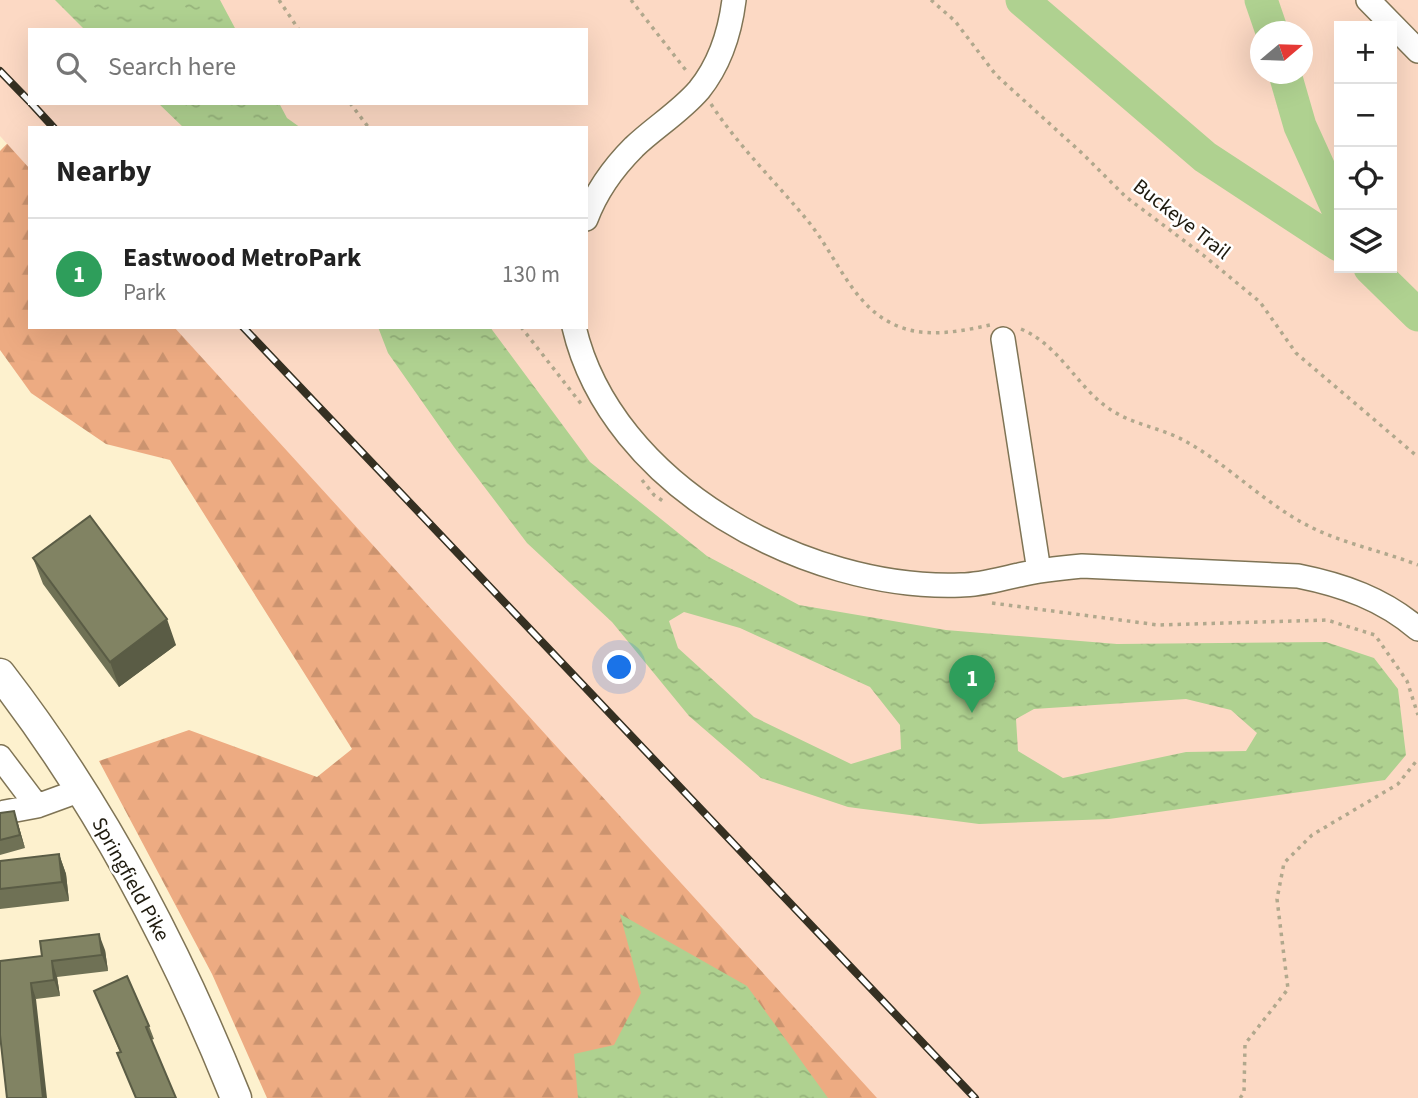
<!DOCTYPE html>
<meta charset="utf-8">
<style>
body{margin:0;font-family:"Source Sans 3",sans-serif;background:#f6f6f6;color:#222}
.controls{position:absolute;right:21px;top:21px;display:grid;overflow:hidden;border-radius:0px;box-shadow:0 7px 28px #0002}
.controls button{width:63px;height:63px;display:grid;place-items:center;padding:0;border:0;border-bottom:2px solid #e0e0e0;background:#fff;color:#222;font:35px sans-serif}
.compass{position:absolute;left:1250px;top:21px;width:63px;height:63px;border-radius:50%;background:#fff;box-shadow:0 7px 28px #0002;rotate:71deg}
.you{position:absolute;left:620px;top:668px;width:24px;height:24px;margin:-18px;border:5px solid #fff;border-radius:50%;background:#1a73e8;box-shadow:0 0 0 10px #1a73e833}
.badge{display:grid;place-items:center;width:46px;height:46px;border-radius:50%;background:#ea580c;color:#fff;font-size:23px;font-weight:700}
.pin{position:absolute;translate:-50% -58px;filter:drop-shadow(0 2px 4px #0008)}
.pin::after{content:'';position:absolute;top:37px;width:24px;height:21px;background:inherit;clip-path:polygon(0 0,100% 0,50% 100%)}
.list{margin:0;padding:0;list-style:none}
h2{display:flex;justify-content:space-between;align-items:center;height:91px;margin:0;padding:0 28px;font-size:30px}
h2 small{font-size:23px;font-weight:400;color:#767676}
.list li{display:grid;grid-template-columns:46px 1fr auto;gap:21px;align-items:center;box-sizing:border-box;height:112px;padding:0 28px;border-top:2px solid #e0e0e0}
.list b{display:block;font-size:26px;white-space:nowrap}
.list p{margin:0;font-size:23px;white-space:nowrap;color:#767676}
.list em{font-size:23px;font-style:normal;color:#767676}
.icon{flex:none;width:38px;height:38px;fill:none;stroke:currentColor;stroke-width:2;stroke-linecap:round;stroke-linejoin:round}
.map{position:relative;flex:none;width:1418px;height:1098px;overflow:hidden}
.search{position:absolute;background:#fff;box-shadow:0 7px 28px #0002;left:28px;top:28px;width:560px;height:77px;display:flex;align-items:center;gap:18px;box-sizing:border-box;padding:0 24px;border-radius:0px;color:#767676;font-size:26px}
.panel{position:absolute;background:#fff;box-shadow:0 7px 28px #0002;left:28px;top:126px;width:560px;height:203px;border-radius:0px}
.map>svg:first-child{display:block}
.forest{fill:url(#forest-firs)}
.green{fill:#fcd9c4;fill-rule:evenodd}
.water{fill:url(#water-ripples);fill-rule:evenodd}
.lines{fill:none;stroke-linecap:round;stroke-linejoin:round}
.river{stroke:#afd190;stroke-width:33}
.minor-casing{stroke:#7f7455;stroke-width:26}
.major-casing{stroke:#7f7455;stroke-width:33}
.path{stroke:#b1a88d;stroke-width:3.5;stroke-dasharray:3.5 5;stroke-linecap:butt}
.minor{stroke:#fff;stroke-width:23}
.major{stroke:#fff;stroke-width:30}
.rail-casing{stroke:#353022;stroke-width:8}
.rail{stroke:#fff;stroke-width:5;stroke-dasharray:16;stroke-linecap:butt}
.wall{fill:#6f7155}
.shaded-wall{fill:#5a5c45}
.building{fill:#818363;stroke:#5a5c45;stroke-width:2}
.labels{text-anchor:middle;stroke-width:5;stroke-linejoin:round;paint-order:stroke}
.street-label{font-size:21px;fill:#1e1a0e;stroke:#fff}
</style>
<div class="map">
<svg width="1418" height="1098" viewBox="0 0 1418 1098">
<defs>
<pattern id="forest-firs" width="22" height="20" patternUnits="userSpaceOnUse" patternTransform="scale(1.75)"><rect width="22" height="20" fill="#edab82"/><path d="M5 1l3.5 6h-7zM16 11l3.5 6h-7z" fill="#cb936f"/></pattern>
<pattern id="water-ripples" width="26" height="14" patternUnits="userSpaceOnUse" patternTransform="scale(1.75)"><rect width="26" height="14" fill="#afd190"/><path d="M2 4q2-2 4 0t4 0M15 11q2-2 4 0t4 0" fill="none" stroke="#96b37b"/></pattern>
</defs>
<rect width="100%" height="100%" fill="#fdf1ce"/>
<!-- forest -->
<path class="forest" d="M28,122L30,128V327H223L956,1098H267L212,974L99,761L189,730L317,777L352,749L170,460L106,444L31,393L0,350V151Z"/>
<!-- green -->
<path class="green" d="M0,0H1418V1098H877L174,327H586V128H30V169L0,136ZM1339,26H1392V268H1339ZM30,30H586V103H30ZM1260,32H1302V74H1260Z"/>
<!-- water -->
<path class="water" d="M55,0H220L236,30H85Z
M158,103H279L287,118L301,128H184Z
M378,327H490L590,462L707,556L799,605L946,630L1117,644L1326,642L1374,658L1398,689L1406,755L1385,780L1109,819L979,824L848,807L761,778L689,716L612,622L527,543L454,447L388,353ZM684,612L740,628L870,687L900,725L901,749L851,764L754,717L678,648L669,621ZM1186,699L1231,710L1257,733L1246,751L1186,752L1063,778L1018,751L1016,719L1034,709Z
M620,914L747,986L828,1098H578L574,1054L614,1045L641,993Z"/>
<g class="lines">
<!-- river -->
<path class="river" d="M1022,0L1205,157L1339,245
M1261,0L1272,32
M1285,74L1300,126L1339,212
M1370,268L1418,315"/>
<!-- minor casing -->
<g class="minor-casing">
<path id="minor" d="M1368,0L1418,51
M586,219C596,192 614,167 634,147C655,127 680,112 699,90C720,64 730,32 734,0
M574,327C611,486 807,591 961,585C981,585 1000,579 1019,575C1040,570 1060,568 1082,566L1298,576C1343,585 1383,599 1418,629
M1003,339L1039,571
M0,757L37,806L81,790
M5,812L37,806"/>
</g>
<!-- major casing -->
<g class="major-casing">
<path id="major" d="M0,674C99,802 176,948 236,1098"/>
</g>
<!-- path -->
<path class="path" d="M279,0L299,30
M631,0L688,73
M931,0L955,21L996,75L1084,155L1126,197L1203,255L1260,302L1296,353L1418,457
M350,103L369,128
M711,104C739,147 775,181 807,220C835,253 851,303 891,323C921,339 958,332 990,325
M521,327L582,405
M1021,329C1061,346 1077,388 1111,410C1134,425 1162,428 1185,441C1227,464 1261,500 1303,523C1339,543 1380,550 1418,565
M642,480L654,495L663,501
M992,603L1158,625L1327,620L1375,635L1407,681L1418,715
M1240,1098L1244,1093L1245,1044L1288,989L1277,899L1284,863L1312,835L1398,784L1418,759"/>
<!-- minor -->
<use href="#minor" class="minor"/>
<!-- major -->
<use href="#major" class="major"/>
<!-- rail casing -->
<g class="rail-casing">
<path id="rail" d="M0,71L30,102
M31,103L54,128
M243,327L975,1098"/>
</g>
<!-- rail -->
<use href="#rail" class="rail"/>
</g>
<!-- wall -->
<path class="wall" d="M33,558L176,645L119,687L43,584Z
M0,813L18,824L25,848L0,855Z
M59,854L66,874L69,901L0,909V861Z
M105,950L108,971L57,977L60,996L36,999L0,961Z
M94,991L149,1026L154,1039L151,1040L176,1098H136L117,1053L120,1052Z"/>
<!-- shaded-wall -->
<path class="shaded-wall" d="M167,619L176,645L119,687L110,662Z
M14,811L18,824L25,848L20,835Z
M59,854L66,874L69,901L62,882Z
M99,934L105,950L108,971L102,955Z
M52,961L57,977L60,996L54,980Z
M31,983L36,999L47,1098H43Z"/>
<!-- building -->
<path class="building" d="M90,516L167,619L110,662L33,558Z
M14,811L20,835L0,840V813Z
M59,854L62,882L0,889V861Z
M99,934L102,955L52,961L54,980L31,983L43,1098H7L0,1035V961L42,956L40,941Z
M127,976L149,1026L146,1027L176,1098H136L117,1053L121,1052L94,991Z"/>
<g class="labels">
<!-- street labels -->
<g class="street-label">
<text transform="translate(1182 219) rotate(38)" y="7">Buckeye Trail</text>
<text transform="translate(131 879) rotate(61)" y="7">Springfield Pike</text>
</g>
</g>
</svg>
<div class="controls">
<button>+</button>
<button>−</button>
<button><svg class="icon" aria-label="locate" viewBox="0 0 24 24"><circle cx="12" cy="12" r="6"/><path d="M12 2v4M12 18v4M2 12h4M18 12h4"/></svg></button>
<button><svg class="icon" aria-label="layers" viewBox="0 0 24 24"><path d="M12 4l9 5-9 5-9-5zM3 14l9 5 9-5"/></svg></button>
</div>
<svg class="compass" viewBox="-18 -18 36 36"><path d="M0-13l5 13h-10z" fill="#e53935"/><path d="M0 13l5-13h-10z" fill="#767676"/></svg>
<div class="you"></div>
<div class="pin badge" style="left:972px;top:713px;background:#2e9e5b">1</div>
<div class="search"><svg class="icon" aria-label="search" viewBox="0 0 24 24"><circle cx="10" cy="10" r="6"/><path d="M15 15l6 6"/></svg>Search here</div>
<section class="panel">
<h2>Nearby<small></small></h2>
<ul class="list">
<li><span class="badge" style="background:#2e9e5b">1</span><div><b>Eastwood MetroPark</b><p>Park</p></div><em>130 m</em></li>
</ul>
</section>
</div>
